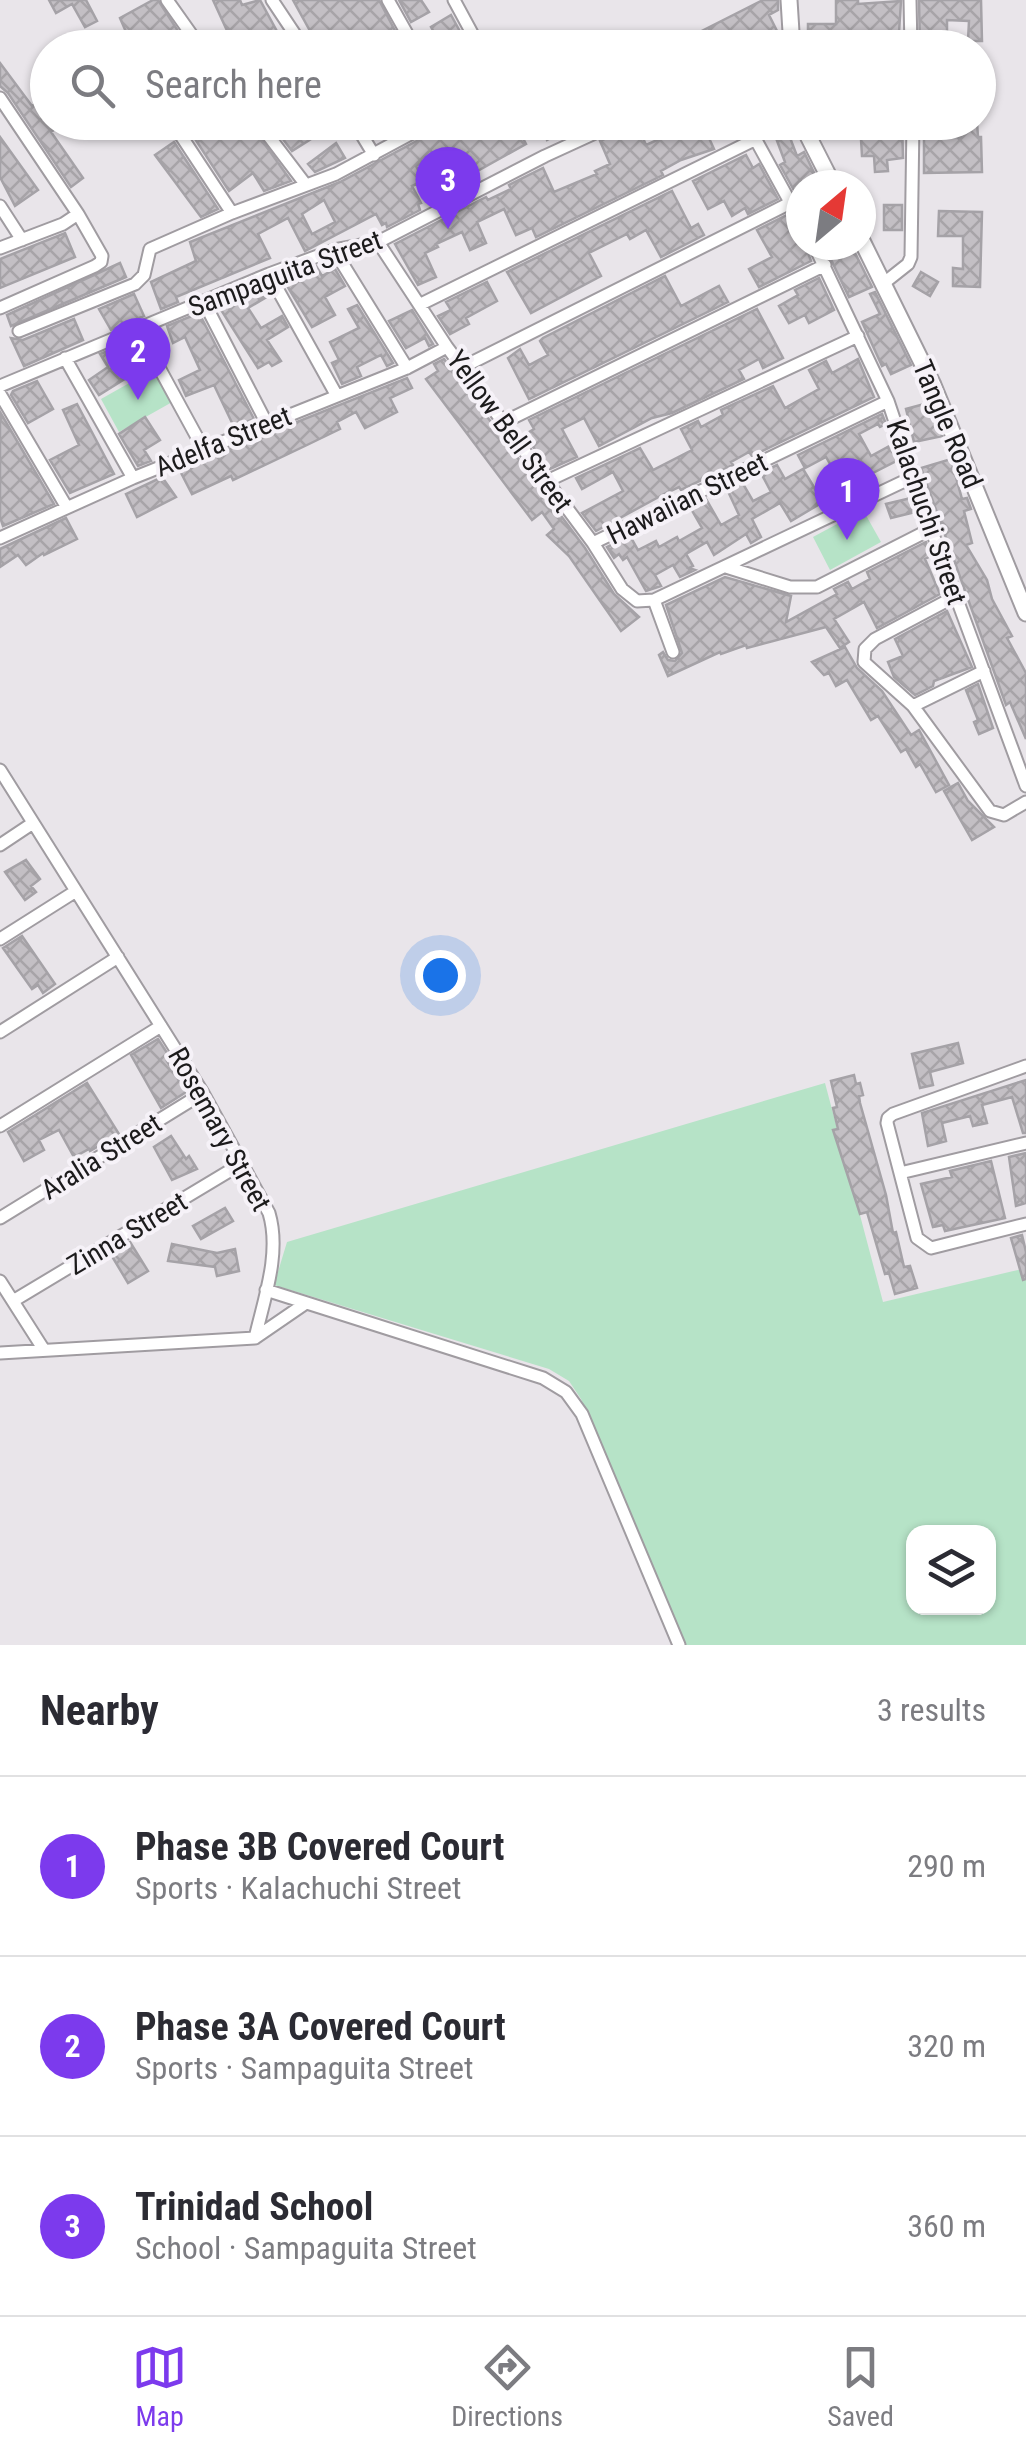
<!DOCTYPE html>
<meta charset="utf-8">
<style>
body{margin:0;font-family:"Roboto Condensed",sans-serif;background:#f7f7f7;color:#2b2b33}
.controls{position:absolute;right:30px;bottom:30px;display:grid;overflow:hidden;border-radius:20px;box-shadow:0 2px 8px #0004}
.controls button{width:90px;height:90px;display:grid;place-items:center;padding:0;border:0;border-bottom:2px solid #e1e1e2;background:#fff;color:#2b2b33;font:50px sans-serif}
.compass{position:absolute;left:786px;top:170px;width:90px;height:90px;border-radius:50%;background:#fff;box-shadow:0 2px 8px #0004;rotate:29deg}
.you{position:absolute;left:440px;top:975px;width:35px;height:35px;margin:-25px;border:8px solid #fff;border-radius:50%;background:#1a73e8;box-shadow:0 0 0 15px #1a73e833}
.badge{display:grid;place-items:center;width:65px;height:65px;border-radius:50%;background:#7c3aed;color:#fff;font-size:32px;font-weight:700}
.pin{position:absolute;translate:-50% -82px;filter:drop-shadow(0 2px 5px #0008)}
.pin::after{content:'';position:absolute;top:52px;width:35px;height:30px;background:inherit;clip-path:polygon(0 0,100% 0,50% 100%)}
.list{margin:0;padding:0;list-style:none}
h2{display:flex;justify-content:space-between;align-items:center;height:130px;margin:0;padding:0 40px;font-size:42px}
h2 small{font-size:32px;font-weight:400;color:#7c7c81}
.list li{display:grid;grid-template-columns:65px 1fr auto;gap:30px;align-items:center;box-sizing:border-box;height:180px;padding:0 40px;border-top:2px solid #e1e1e2}
.list b{display:block;font-size:38px;white-space:nowrap}
.list p{margin:0;font-size:32px;white-space:nowrap;color:#7c7c81}
.list em{font-size:32px;font-style:normal;color:#7c7c81}
.icon{flex:none;width:55px;height:55px;fill:none;stroke:currentColor;stroke-width:2;stroke-linecap:round;stroke-linejoin:round}
.map{position:relative;flex:none;width:1026px;height:1645px;overflow:hidden}
.search{position:absolute;background:#fff;box-shadow:0 2px 8px #0004;left:30px;right:30px;top:30px;height:110px;display:flex;align-items:center;gap:25px;box-sizing:border-box;padding:0 35px;border-radius:55px;color:#7c7c81;font-size:38px}
.sheet{height:670px;background:#fff}
nav{display:flex;justify-content:space-around;align-items:center;box-sizing:border-box;height:140px;border-top:2px solid #e1e1e2;background:#fff;font-size:28px;color:#7c7c81}
nav a{display:grid;justify-items:center;gap:5px}
nav .on{color:#7c3aed}
.map>svg:first-child{display:block}
.grass{fill:#b6e3c7;fill-rule:evenodd}
.building{fill:url(#building-cross-hatch);stroke:#a5a2a7;stroke-width:2.5;fill-rule:evenodd}
.lines{fill:none;stroke-linecap:round;stroke-linejoin:round}
.street-casing{stroke:#a09ca1;stroke-width:15}
.secondary-casing{stroke:#a09ca1;stroke-width:19}
.street{stroke:#fff;stroke-width:11}
.secondary{stroke:#fff;stroke-width:15}
.labels{text-anchor:middle;stroke-width:8;stroke-linejoin:round;paint-order:stroke}
.street-label{font-size:28px;fill:#1c1b1c;stroke:#f6f2f8}
</style>
<div class="map">
<svg width="1026" height="1645" viewBox="0 0 1026 1645">
<defs>
<pattern id="building-cross-hatch" width="8" height="8" patternUnits="userSpaceOnUse" patternTransform="scale(2.5)"><rect width="8" height="8" fill="#c3bfc4"/><path d="M0 0l8 8M0 8l8-8" fill="none" stroke="#a7a4a8"/></pattern>
</defs>
<rect width="100%" height="100%" fill="#e9e5ea"/>
<!-- grass -->
<path class="grass" d="M156,368L174,401L119,432L101,399Z
M863,510L881,542L830,570L813,537Z
M825,1083L883,1302L1026,1268V1645H686L581,1399L569,1381L549,1369L274,1285L287,1242ZM914,1532H988V1608H914Z"/>
<!-- building -->
<path class="building" d="M49,0H86L97,21L85,27L72,4L56,13Z
M153,0H158L189,48H133L120,18Z
M213,0H240L242,5L260,0L286,48H235Z
M293,0H379L404,48H313L312,42L315,40Z
M399,0H421L429,12L411,22Z
M763,0H778V10L769,15L777,31L753,44L746,32L714,48H668Z
M836,0H858V4L901,1L898,48H808V24H836Z
M919,0H981L982,41H968L969,21L947,20V48H920Z
M451,15L469,48H443L431,27Z
M0,63L32,106L48,96V122H65L51,132L83,178L71,187L8,93L0,86Z
M184,122H249L291,181L264,191L253,173L229,191Z
M270,122H338L292,151Z
M442,122H460L467,135L487,122H503L507,128L515,123L526,144L454,184L436,154L416,166L424,181L412,186L421,203L418,204L420,210L387,227L386,223L382,225L376,214L305,251L288,218L258,234L270,258L176,297L178,302L161,309L151,282L196,261L190,242L340,182L437,130ZM324,200L335,222L312,234L302,214Z
M539,122H580L547,140Z
M628,122H636L646,145L698,122L737,124L708,136L714,149L681,160L661,171L663,175L536,237L532,228L516,235L504,209L477,222L486,243L470,250L462,232L436,244L438,247L425,253L436,277L418,285L395,244L486,197L488,200L511,189L509,185L543,168L554,192L597,174L595,171L610,164L600,141L624,130Z
M770,122H784L797,156L804,152L820,185H801V203L780,165L785,162Z
M860,122H902L903,158L887,160L888,171L875,172L874,156H862Z
M960,122H977L978,137H981L982,172L924,173V137H961Z
M0,137L38,190L15,206L0,177Z
M174,142L218,209L201,217L155,155Z
M336,143L345,158L315,172L308,164Z
M746,155L753,168L759,164L778,199L748,214L745,208L732,216L724,201L708,209L693,181Z
M672,191L691,228L698,224L704,235L661,257L646,230L630,239L627,234L589,253L601,276L531,313L507,272Z
M884,205H902V230H884Z
M939,211L982,212L980,287L953,286V268L963,269V236H938Z
M787,215L793,227L801,231V245H805L811,261L759,287L749,269L772,257L757,230Z
M65,233L75,257L0,288V259Z
M824,245H851L872,287L849,297Z
M120,263L126,277L11,326L7,315Z
M316,266L322,276L335,269L345,286L325,297L335,315L312,327L283,279Z
M921,272L938,282L930,296L913,286Z
M665,276L681,306L719,286L728,302L529,399L508,358L520,349L529,365L548,355L540,341L543,338Z
M819,278L834,310L809,323L805,315L789,323L779,306L798,295L795,290Z
M487,282L497,301L466,318L469,324L450,334L438,316L451,310L446,302Z
M265,286L270,295L248,308L261,328L282,316L288,327L267,340L281,361L272,366L269,362L258,368L218,305Z
M875,292L911,365L891,374L886,364L882,366L862,322L880,314L870,294Z
M134,294L144,316L111,330L99,309Z
M357,305L393,363L387,366L381,355L357,367L361,376L342,384L332,363L339,360L330,342L359,328L348,309Z
M757,309L783,358L763,368L759,359L739,370L744,379L672,413L652,418L599,446L584,418L562,429L577,457L550,469L524,435L534,429L529,420Z
M412,310L433,344L429,346L425,338L406,348L389,321Z
M199,313L254,419L234,427L214,385L186,396L179,380L200,370L185,337L173,343L167,326Z
M74,319L83,340L24,366L11,338L23,340Z
M134,341L147,365L99,395L89,380L108,367L100,354Z
M444,359L585,548L614,594L639,617L621,631L569,556L547,535L554,529L542,512L532,520L426,379L438,371L434,364Z
M858,359L874,397L752,456L749,452L731,462L733,465L681,490L679,487L666,493L596,531L582,513L623,491L613,472L582,489L576,478L640,448L653,470L692,450L681,429L698,421L701,427L723,415L721,410L773,386L785,408L819,389L809,370L826,361L832,373Z
M407,378L412,388L390,398L397,412L365,428L356,412L337,422L340,429L307,445L233,480L231,476L192,494L179,469Z
M37,381L53,409L28,423L11,395L13,391Z
M928,403L942,436L914,442L906,409Z
M77,404L114,474L70,493L50,460L79,445L63,410Z
M0,412L54,504L3,526L0,517Z
M882,414L886,424L880,427L878,424L859,434L871,456L893,444L898,460L873,473L876,479L846,492L826,457L805,468L798,455Z
M145,417L160,440L144,450L151,461L138,466L119,434Z
M951,459L962,499L967,498L971,509L964,511L972,543L966,545L987,580L992,599L1012,636L1007,638L1026,673V739L1010,702L1006,705L921,468Z
M777,465L785,479L803,469L823,502L791,521L780,503L752,519L761,537L751,543L746,534L714,555L707,542L686,554L693,566L689,568L695,570L680,577L673,565L655,575L661,586L646,591L627,557L623,560L619,554L614,558L607,547L630,536L638,550L656,541L659,547L677,537L679,541L702,528L690,507L706,499L721,525L739,515L727,489L742,482L753,501L771,492L761,473Z
M162,477L176,497L137,517L126,494Z
M911,498L915,512L891,518L886,504Z
M66,518L77,539L44,555L43,553L26,565L18,555L0,567V549Z
M926,542L931,556L925,559L940,594L877,628L864,602L834,619L849,642L840,648L826,627L747,648L746,645L721,654L720,652L668,676L659,655L663,652L668,660L675,661L682,653L666,605L725,577L791,596L786,622L837,594L834,589L848,582L852,589L870,579L867,572Z
M947,611L972,667L934,681L933,686L915,695L894,677L888,662L903,656L895,639Z
M845,647L857,668L882,691L911,735L919,730L949,785L936,792L920,764L916,767L906,749L901,752L878,716L871,720L847,680L836,686L829,673L824,675L812,662Z
M978,684L993,728L979,734L974,722L978,720L966,690Z
M958,783L968,801L994,827L972,840L944,791Z
M26,860L40,879L31,886L36,892L25,900L5,872Z
M22,936L55,984L43,993L38,985L32,989L3,948Z
M158,1039L171,1059L167,1061L186,1092L161,1108L131,1055Z
M958,1043L963,1063L930,1072L933,1085L920,1088L912,1054Z
M854,1075L856,1084L860,1083L863,1095L859,1096L860,1103L886,1195L893,1233L896,1232L904,1267L910,1266L917,1288L895,1294L889,1273L885,1274L867,1212L860,1214L833,1130L838,1129L833,1108L837,1107L831,1081Z
M1026,1080V1133H1023L1012,1097L982,1105L987,1123L973,1126L970,1116L942,1123L946,1141L928,1146L922,1113Z
M87,1083L119,1134L90,1151L89,1149L74,1157L59,1130L39,1140L44,1150L24,1161L8,1132Z
M171,1136L186,1159L189,1156L197,1169L172,1180L154,1147Z
M1026,1153V1203L1016,1206L1009,1157Z
M991,1161L1005,1218L945,1231L943,1225L933,1227L921,1184L952,1177L950,1171Z
M225,1208L233,1221L201,1239L193,1226Z
M1022,1235L1026,1252V1279L1023,1280L1011,1238Z
M130,1242L148,1271L128,1283L110,1253Z
M172,1244L217,1253L235,1249L239,1271L217,1276L215,1267L168,1261Z"/>
<g class="lines">
<!-- street casing -->
<g class="street-casing">
<path id="street" d="M167,0L201,48
M272,0L304,48
M388,0L415,48
M454,0L480,48
M910,0L911,48
M775,48L791,39
M0,98L78,214L102,256L101,262L95,266L0,308
M172,122L232,213
M258,122L306,185
M354,122L374,155
M746,122L801,222
M0,206L22,240
M378,242L447,347L593,543L622,589L637,601L654,600L913,477
M814,245L888,401L931,529L1026,786
M0,248L63,224L78,214
M334,250L407,368
M269,274L337,396
M884,283L908,264L911,257L913,122
M204,302L267,424
M421,304L754,140
M138,329L204,450
M19,331L135,284L144,275L150,249L232,213L336,174L433,122
M65,358L133,478
M463,367L790,203
M0,386L269,274L334,250L378,242L545,156L619,122
M0,394L66,506
M504,422L825,265
M547,481L858,336
M0,538L133,478L407,368L447,347
M593,543L888,401
M726,567L790,587H817L931,529
M956,596L875,639L865,649L864,662L913,706L990,811L1004,815L1026,802
M654,600L673,652
M913,706L984,671
M0,770L203,1093L269,1213C281,1253 264,1299 255,1338L0,1353
M0,845L33,823
M0,939L76,891
M0,1032L118,957
M1026,1066L893,1114L888,1118L887,1123L917,1238L931,1248L1026,1224
M0,1126L161,1026
M900,1173L1026,1143
M0,1218L203,1093
M0,1281L44,1350
M266,1290L543,1378L566,1392L582,1414L679,1645
M13,1301L241,1164
M255,1338L306,1303"/>
</g>
<!-- secondary casing -->
<g class="secondary-casing">
<path id="secondary" d="M789,0L792,48
M801,122L833,185
M861,239L933,385L1026,613"/>
</g>
<!-- street -->
<use href="#street" class="street"/>
<!-- secondary -->
<use href="#secondary" class="secondary"/>
</g>
<g class="labels">
<!-- street labels -->
<g class="street-label">
<text transform="translate(285 273) rotate(-20)" y="10">Sampaguita Street</text>
<text transform="translate(948 424) rotate(67)" y="10">Tangle Road</text>
<text transform="translate(510 431) rotate(54)" y="10">Yellow Bell Street</text>
<text transform="translate(223 441) rotate(-22)" y="10">Adelfa Street</text>
<text transform="translate(687 498) rotate(-26)" y="10">Hawaiian Street</text>
<text transform="translate(927 512) rotate(71)" y="10">Kalachuchi Street</text>
<text transform="translate(220 1129) rotate(61)" y="10">Rosemary Street</text>
<text transform="translate(101 1156) rotate(-32)" y="10">Aralia Street</text>
<text transform="translate(127 1233) rotate(-31)" y="10">Zinna Street</text>
</g>
</g>
</svg>
<div class="controls">
<button><svg class="icon" aria-label="layers" viewBox="0 0 24 24"><path d="M12 4l9 5-9 5-9-5zM3 14l9 5 9-5"/></svg></button>
</div>
<svg class="compass" viewBox="-18 -18 36 36"><path d="M0-13l5 13h-10z" fill="#e53935"/><path d="M0 13l5-13h-10z" fill="#7c7c81"/></svg>
<div class="you"></div>
<div class="pin badge" style="left:847px;top:540px">1</div>
<div class="pin badge" style="left:138px;top:400px">2</div>
<div class="pin badge" style="left:448px;top:229px">3</div>
<div class="search"><svg class="icon" aria-label="search" viewBox="0 0 24 24"><circle cx="10" cy="10" r="6"/><path d="M15 15l6 6"/></svg>Search here</div>
</div>
<section class="sheet">
<h2>Nearby<small>3 results</small></h2>
<ul class="list">
<li><span class="badge">1</span><div><b>Phase 3B Covered Court</b><p>Sports · Kalachuchi Street</p></div><em>290 m</em></li>
<li><span class="badge">2</span><div><b>Phase 3A Covered Court</b><p>Sports · Sampaguita Street</p></div><em>320 m</em></li>
<li><span class="badge">3</span><div><b>Trinidad School</b><p>School · Sampaguita Street</p></div><em>360 m</em></li>
</ul>
</section>
<nav>
<a class="on"><svg class="icon" aria-label="map" viewBox="0 0 24 24"><path d="M3 6l6-2 6 2 6-2v14l-6 2-6-2-6 2zM9 4v14M15 6v14"/></svg>Map</a>
<a><svg class="icon" aria-label="directions" viewBox="0 0 24 24"><path d="M12 3l9 9-9 9-9-9zM9 14v-3h6M13 9l2 2-2 2"/></svg>Directions</a>
<a><svg class="icon" aria-label="saved" viewBox="0 0 24 24"><path d="M7 4h10v16l-5-4-5 4z"/></svg>Saved</a>
</nav>
